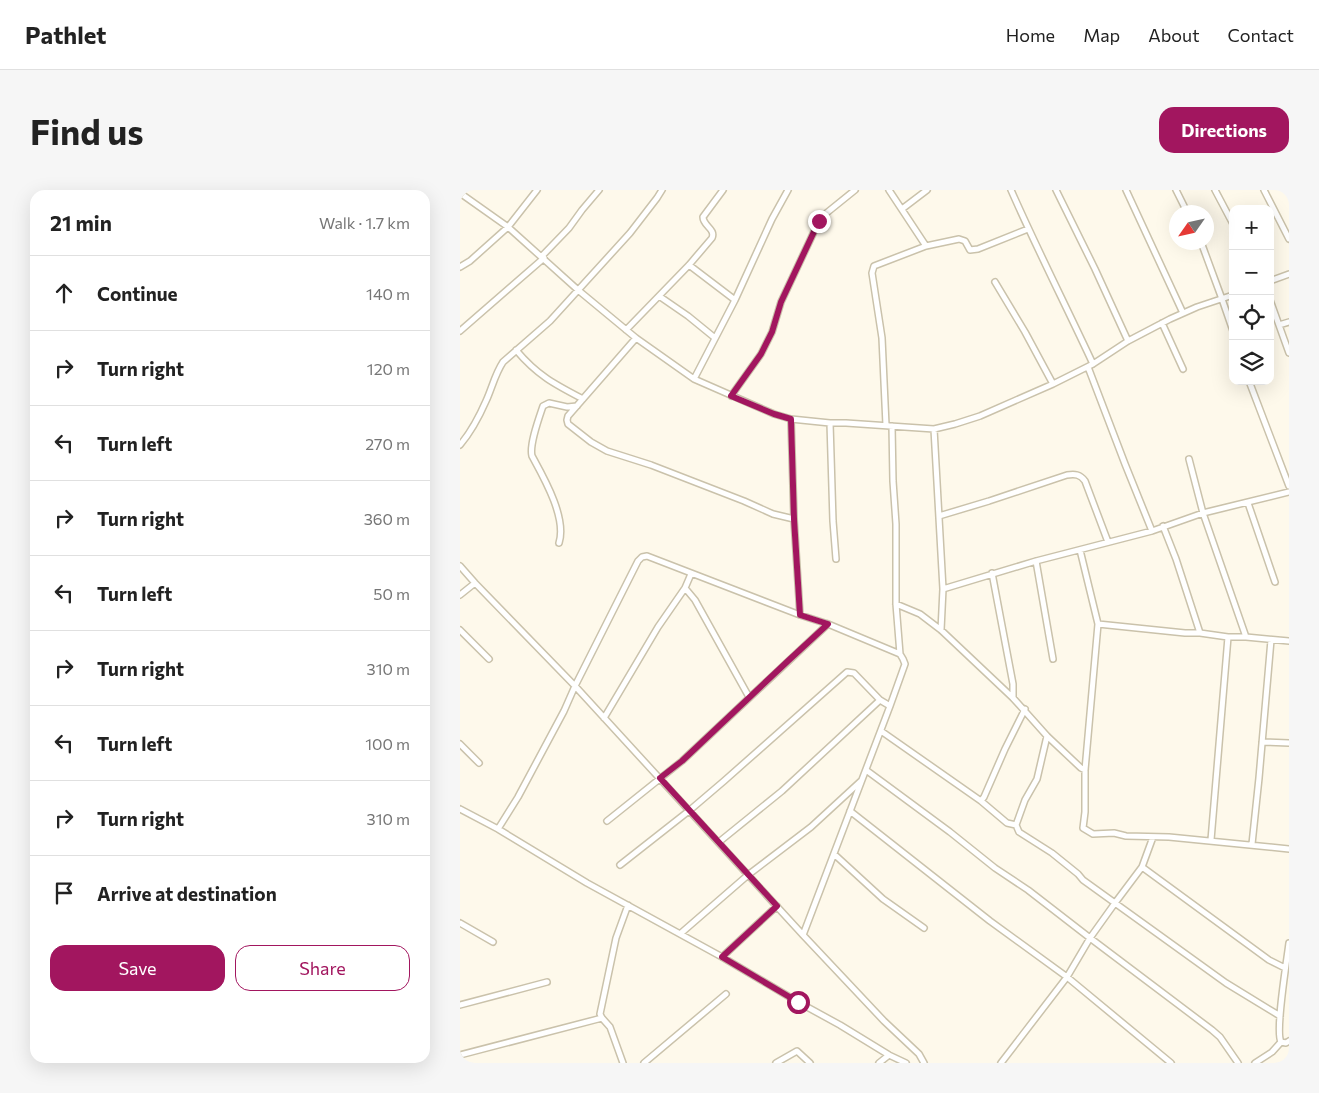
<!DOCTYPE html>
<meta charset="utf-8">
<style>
body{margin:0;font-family:Commissioner,sans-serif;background:#f6f6f6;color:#222}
.controls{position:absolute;right:15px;top:15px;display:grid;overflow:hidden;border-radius:10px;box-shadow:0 5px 20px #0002}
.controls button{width:45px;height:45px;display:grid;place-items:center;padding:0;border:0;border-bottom:1px solid #e0e0e0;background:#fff;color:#222;font:25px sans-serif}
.compass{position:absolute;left:709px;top:15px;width:45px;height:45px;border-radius:50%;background:#fff;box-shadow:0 5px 20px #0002;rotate:236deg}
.stop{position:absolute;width:15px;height:15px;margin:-11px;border:4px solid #a2165f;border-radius:50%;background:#fff}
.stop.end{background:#a2165f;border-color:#fff;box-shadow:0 1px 5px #0008}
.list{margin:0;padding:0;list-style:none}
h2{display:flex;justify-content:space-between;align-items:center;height:65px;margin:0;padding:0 20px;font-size:21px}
h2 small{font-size:16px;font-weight:400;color:#767676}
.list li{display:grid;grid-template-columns:32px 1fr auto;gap:15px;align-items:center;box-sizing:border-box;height:75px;padding:0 20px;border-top:1px solid #e0e0e0}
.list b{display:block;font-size:19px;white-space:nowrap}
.list em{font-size:16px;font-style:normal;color:#767676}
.actions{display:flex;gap:10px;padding:15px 20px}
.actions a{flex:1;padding:11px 0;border:1px solid #a2165f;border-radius:15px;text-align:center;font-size:18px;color:#a2165f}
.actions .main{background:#a2165f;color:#fff}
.icon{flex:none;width:28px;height:28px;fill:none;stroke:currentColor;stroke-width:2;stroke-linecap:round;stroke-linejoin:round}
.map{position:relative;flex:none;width:829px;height:873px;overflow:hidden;border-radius:15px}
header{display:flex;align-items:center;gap:30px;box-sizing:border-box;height:70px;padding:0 25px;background:#fff;border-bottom:1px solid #e0e0e0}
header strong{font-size:24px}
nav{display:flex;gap:28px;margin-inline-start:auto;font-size:18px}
.intro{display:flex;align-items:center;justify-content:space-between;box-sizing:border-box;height:120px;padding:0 30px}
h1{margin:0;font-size:35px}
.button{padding:12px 22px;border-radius:15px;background:#a2165f;color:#fff;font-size:18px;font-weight:700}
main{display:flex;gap:30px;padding:0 30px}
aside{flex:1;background:#fff;border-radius:15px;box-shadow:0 5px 20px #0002}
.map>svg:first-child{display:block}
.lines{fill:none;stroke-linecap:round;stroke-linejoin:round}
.minor-casing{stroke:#cac2ab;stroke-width:8}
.minor{stroke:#fff;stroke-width:5}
.route{stroke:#a2165f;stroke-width:6}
</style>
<header>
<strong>Pathlet</strong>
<nav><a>Home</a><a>Map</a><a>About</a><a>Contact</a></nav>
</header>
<div class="intro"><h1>Find us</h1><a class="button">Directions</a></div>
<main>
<aside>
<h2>21 min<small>Walk · 1.7 km</small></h2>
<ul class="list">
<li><svg class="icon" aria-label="ahead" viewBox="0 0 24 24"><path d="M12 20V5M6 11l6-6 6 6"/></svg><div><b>Continue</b></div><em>140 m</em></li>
<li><svg class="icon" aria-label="right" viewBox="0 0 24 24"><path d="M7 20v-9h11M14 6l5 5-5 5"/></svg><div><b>Turn right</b></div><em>120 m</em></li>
<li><svg class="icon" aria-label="left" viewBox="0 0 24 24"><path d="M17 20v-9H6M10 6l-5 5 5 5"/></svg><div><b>Turn left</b></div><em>270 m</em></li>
<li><svg class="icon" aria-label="right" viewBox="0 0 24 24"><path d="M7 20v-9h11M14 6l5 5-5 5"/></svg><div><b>Turn right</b></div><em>360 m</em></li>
<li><svg class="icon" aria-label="left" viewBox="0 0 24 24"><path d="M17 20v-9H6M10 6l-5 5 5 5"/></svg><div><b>Turn left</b></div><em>50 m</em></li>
<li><svg class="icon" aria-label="right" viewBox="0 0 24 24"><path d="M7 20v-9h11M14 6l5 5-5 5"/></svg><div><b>Turn right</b></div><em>310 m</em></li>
<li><svg class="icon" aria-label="left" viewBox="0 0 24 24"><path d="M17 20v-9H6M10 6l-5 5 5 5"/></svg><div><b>Turn left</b></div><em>100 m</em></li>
<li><svg class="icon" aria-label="right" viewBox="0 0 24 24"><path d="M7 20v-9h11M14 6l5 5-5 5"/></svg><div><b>Turn right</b></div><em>310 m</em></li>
<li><svg class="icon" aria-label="arrive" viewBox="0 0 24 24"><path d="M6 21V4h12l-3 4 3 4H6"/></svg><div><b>Arrive at destination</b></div></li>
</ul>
<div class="actions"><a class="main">Save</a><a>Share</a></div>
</aside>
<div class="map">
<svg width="829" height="873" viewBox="0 0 829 873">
<rect width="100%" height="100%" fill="#fef9eb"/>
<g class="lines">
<!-- minor casing -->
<g class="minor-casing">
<path id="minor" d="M429,0L466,56
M551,0C577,59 606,116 633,174
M596,0L635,79L668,151
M666,0L723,123
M716,0L727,22
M755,0L773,34
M804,0L829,49
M0,3L48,37L118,100L176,148L234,189L314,224L331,229L370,233H386L474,239L495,234L520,226L593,194L633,174L668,151L710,129L737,117L773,105
M442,19L467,0
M741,52L762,109L773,141
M82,66L109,38L122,20L139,0
M229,75L275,110
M0,77L10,71L48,37L77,0
M810,91L829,84
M535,92L565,142L593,194
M199,106L228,126L255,148
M810,110L829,163
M702,133L723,179
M819,135L829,132
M166,140L229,75L252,48C256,39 243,36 243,27L263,0
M0,141L84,68
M176,148L108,226L107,230L108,234L131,252L147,261L191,275L284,311L313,324L334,329
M56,160C77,185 94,194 123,209
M628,177L665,274L692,341L743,323L829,302
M234,189L275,110L312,29L328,0
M789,191L829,296
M271,206L301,164L312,142L321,112L359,31L364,25L395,0
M331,229L334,329L340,425
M370,233L373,331L376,369
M426,235L422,148L412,83L414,76L466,56L499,49L505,51L510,60L518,59L568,39
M432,236L433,291L436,334V414L440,464
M474,239L483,399L481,440
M0,255C11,242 19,227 26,211C32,198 35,184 43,172L90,131L170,43L197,8L202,0
M729,269L743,323L786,447
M788,313L815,392
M479,326L529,311L607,285C615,284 620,284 625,291L648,352
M703,336L716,369L740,443
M99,353C107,328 84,288 72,266C69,255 79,228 83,216L89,213L107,217L117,216
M620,360L638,434L625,580V622L623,638L633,644L654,643L666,646L709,647L829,659
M576,371L593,469
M0,376L15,393L115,496L343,745L424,831L459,864L464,873
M532,383L553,494V508
M225,398L235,410L289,507
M483,399L576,371L692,341
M0,405L15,393
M436,414L460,424L481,440L553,508L587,546L621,578L625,580
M638,434L725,443H740L768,447H786L829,451
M0,440L29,469
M144,528L198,437L225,398L231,384
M421,541L521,611L547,633L556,635
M587,546L577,589L565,610L556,635L559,642L592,663L618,684L623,690L766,793L820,826
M802,552L829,553
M0,554L19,573
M406,580L490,642L535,678L568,700L630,748L752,840L760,847L778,873
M521,611L524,607L545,559L565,519
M0,619L38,639L127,693L262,767L338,812L380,835L429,865L446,873
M390,621L530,731L607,787L711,873
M147,631L222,571L368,434
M38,639L58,607L104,521L115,496L178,371L182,367L187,366L340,425L368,434L440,464L443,469L445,474L430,516L343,745
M751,650L768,447
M259,652L322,601L420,510
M792,654L799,588L811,450
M374,664L423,709L464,738
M160,675L230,620L264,591L387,482L394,483L420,510L430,516
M682,677L809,770L825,778
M0,733L33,752
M220,744L288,685L351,637L401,591
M829,753C827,770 815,841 821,852L826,853L829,851
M262,767L317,716
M0,815L87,792
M0,865L142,828
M163,873L150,837L142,828L140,824L156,748L168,715
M184,873L266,804
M316,873L337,861L350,873
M419,873L429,865
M541,873L607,787L630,748L655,713L682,677L693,647
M795,873L812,862L821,852"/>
</g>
<!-- minor -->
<use href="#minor" class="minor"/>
</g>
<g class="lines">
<!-- route -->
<path class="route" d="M338,812L262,767L317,716L200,588L222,571L329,470L368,434L340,425L334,329L331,229L314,224L271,206L301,164L312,142L321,112L359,31"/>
</g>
</svg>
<div class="controls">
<button>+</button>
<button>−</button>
<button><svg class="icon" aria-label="locate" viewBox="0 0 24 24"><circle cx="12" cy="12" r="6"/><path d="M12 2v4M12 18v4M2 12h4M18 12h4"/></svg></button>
<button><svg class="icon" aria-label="layers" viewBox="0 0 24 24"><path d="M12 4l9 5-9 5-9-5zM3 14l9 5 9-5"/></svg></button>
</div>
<svg class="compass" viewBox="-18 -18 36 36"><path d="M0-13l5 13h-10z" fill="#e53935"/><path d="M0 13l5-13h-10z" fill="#767676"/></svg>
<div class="stop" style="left:338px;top:812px"></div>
<div class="stop end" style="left:359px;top:31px"></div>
</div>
</main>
